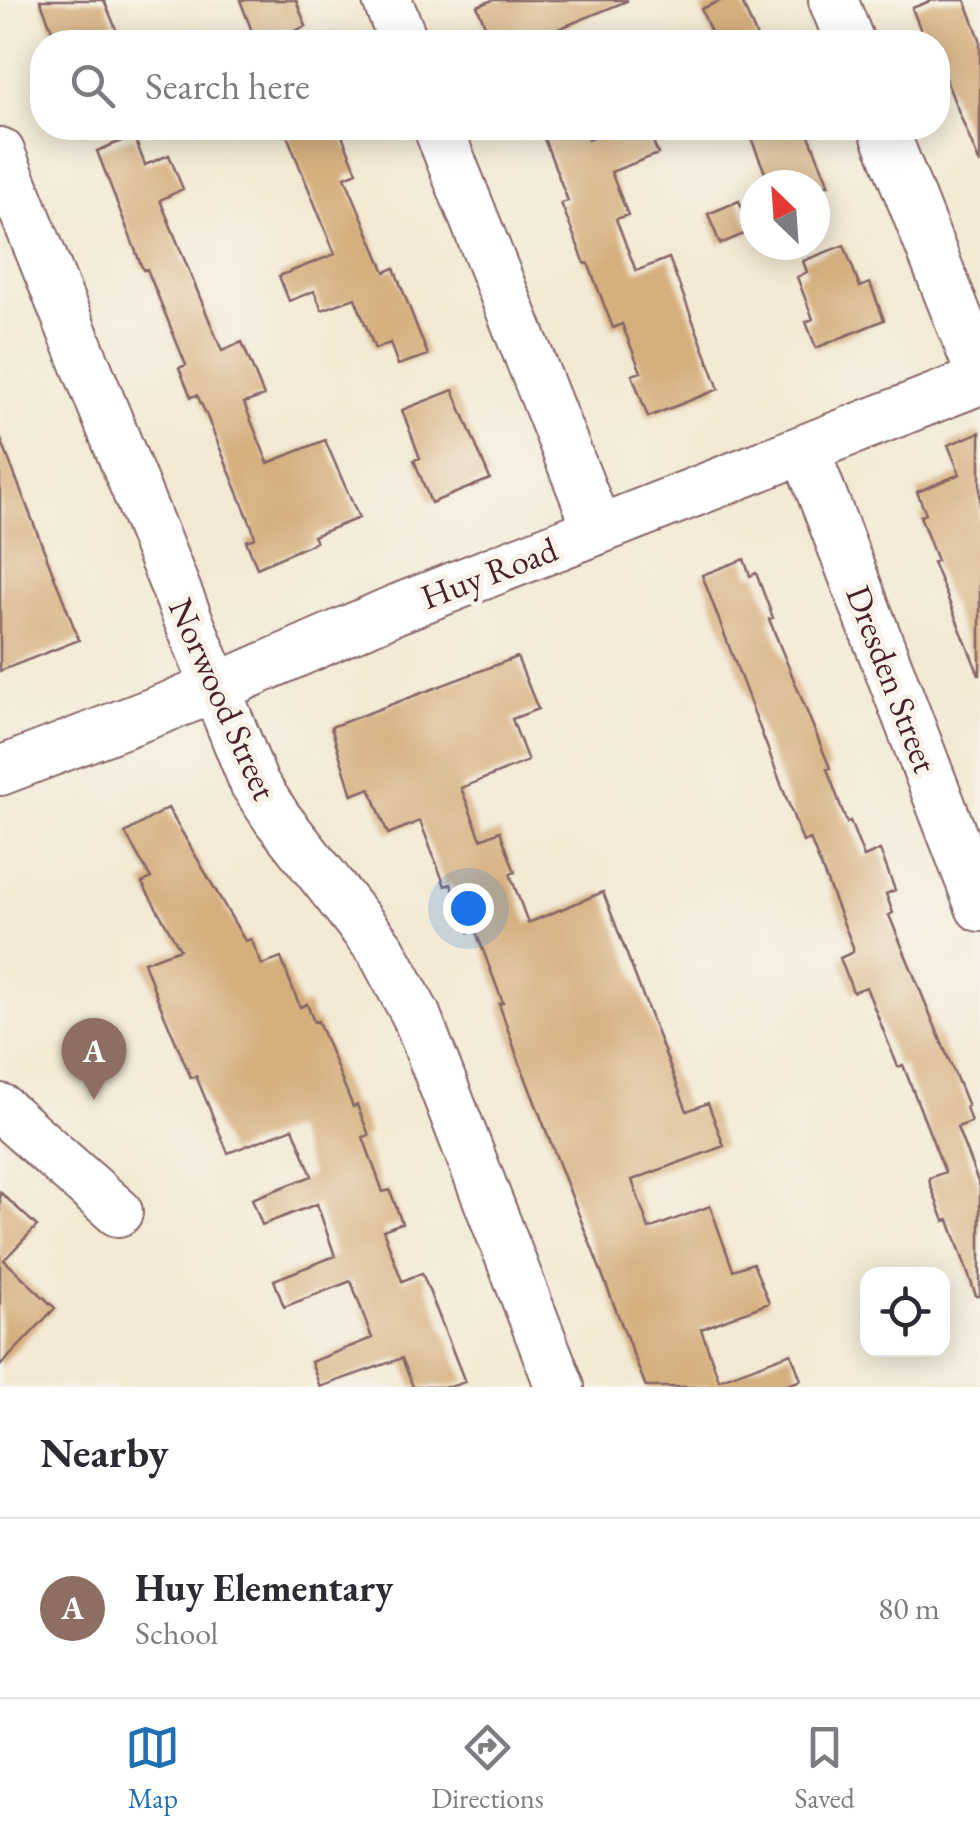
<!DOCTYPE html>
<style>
body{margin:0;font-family:"EB Garamond",serif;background:#f7f7f7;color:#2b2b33}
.controls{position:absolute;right:30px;bottom:30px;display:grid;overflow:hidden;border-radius:20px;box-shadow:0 5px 25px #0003}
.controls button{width:90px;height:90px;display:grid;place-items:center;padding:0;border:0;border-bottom:2px solid #e1e1e2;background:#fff;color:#2b2b33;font:50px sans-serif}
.compass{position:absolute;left:740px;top:170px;width:90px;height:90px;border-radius:50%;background:#fff;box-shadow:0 5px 25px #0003;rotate:335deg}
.you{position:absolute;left:468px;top:908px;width:35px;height:35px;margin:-25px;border:8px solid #fff;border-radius:50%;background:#1a73e8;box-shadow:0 0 0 15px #1a73e833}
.badge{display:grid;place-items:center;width:65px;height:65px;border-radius:50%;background:#1f6fb2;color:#fff;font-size:32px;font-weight:700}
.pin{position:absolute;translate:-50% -82px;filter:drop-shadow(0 2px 5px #0008)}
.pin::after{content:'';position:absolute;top:52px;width:35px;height:30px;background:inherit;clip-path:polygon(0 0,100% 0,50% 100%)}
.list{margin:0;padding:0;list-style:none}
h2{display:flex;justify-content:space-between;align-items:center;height:130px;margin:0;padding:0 40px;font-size:42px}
h2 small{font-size:32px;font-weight:400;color:#7c7c81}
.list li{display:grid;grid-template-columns:65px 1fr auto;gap:30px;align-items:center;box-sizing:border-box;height:180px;padding:0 40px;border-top:2px solid #e1e1e2}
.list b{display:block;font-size:38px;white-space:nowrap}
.list p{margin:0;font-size:32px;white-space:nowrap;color:#7c7c81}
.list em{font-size:32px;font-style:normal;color:#7c7c81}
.icon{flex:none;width:55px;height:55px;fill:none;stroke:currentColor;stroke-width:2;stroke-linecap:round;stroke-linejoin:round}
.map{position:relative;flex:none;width:980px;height:1387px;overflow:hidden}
.search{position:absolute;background:#fff;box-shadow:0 5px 25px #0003;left:30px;right:30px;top:30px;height:110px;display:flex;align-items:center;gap:25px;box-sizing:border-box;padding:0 35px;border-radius:40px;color:#7c7c81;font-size:38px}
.sheet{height:310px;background:#fff}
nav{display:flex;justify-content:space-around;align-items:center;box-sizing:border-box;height:140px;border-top:2px solid #e1e1e2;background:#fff;font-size:28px;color:#7c7c81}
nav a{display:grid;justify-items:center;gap:5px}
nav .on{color:#1f6fb2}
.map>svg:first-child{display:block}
.building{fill:#d5af7e}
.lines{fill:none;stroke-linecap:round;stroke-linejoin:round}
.minor-casing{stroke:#856666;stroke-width:52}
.minor{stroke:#fff;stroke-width:48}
.labels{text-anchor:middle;stroke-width:10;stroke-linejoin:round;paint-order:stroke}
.street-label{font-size:35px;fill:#4a1f2b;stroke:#f7f3e8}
</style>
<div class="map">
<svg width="980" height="1387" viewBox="0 0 980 1387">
<rect width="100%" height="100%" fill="#f7f3e8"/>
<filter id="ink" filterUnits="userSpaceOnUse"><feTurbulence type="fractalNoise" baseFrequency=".01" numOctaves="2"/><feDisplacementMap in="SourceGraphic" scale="20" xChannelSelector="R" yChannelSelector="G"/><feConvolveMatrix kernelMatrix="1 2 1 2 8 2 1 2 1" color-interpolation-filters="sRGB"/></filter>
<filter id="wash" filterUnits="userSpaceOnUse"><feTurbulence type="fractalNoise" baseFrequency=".0048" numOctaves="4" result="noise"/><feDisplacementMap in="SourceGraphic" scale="40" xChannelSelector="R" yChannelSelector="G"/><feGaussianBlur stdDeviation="2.25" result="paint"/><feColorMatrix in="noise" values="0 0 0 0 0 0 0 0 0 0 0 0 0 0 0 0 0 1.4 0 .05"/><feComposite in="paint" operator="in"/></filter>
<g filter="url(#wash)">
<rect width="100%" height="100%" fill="#f3e9d4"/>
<g id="blocks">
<!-- building -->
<path class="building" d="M40,0H104L118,34L96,42H57Z
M240,0H296L306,26L271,42H256Z
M493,0H627V1L546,34L550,42H492L477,6Z
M722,0H741L759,42H715L701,9Z
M933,0H965L980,39V164L938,61V42H930L927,35L923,36L912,8Z
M284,128H339L357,172L345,177L385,272L394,268L428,355L398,365L390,343L375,349L355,298L322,310L314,291L289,301L279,276L335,254Z
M540,128H583L588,140L620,128H648L658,154L611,172L628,215L616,219L636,271L669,258L719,389L648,417L632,375L641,372L622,324L613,328L588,263L585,264L561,203L568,201Z
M747,128H806L829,185H770Z
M134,136L145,165L169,155L183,189L160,200L222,351L242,342L264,396L244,403L268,463L325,440L359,518L313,536L316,542L257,568L246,541L255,538L252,527L206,414L197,395L191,397L179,368L186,365L147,269L143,270L97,151Z
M739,201L751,231L720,244L708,214Z
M844,245L860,287L870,283L884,320L816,348L806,322L813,319L797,277L807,272L803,261Z
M453,390L490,479L431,503L414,460L420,458L402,410Z
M980,432V675H979L933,562L937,561L920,516L926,514L917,492L960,474L948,445Z
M0,437L79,640L0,671Z
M744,559L750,576L756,573L773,618L769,619L830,768L827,769L847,823L850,821L864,857L880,850L895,890L886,894L893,913L889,915L968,1106L966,1107L971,1122L957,1127L980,1187V1296H976L949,1220L944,1221L930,1184L929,1178L945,1172L903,1065L898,1067L866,987L853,992L840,958L853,952V947L810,839L803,842L702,575Z
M517,657L538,709L512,719L528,761L461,788L481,839L500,831L515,872L510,874L528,923L603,892L687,1111L708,1103L724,1146L632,1180L649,1229L710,1206L733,1270L753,1263L769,1303L701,1329L719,1380L791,1353L801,1380L782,1387H646L517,1056L499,1004L503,1003L475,929L469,932L451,884L445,886L420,821L388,834L370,788L352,795L331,727Z
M168,808L245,941L251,939L262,965L281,958L300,1007L307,1004L314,1022L318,1021L353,1107L357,1105L369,1135L363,1137L383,1192L390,1190L402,1223L383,1230L402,1281L422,1273L465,1382L450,1387H413L402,1358L320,1387L311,1362L372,1338L351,1281L284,1307L274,1280L335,1256L317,1204L262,1225L252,1199L312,1176L293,1128L228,1153L196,1076L191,1078L158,1000L144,962L180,949L142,883L151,878L125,833Z
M0,1192L37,1226L4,1260L55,1308L0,1366Z"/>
</g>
</g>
<g filter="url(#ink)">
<use href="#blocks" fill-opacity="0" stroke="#856666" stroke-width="2.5"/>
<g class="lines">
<!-- minor casing -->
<g class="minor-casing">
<path id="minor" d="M387,0L404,42
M833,0L850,42
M438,128L598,530
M883,128L980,373
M0,152L254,783L277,818L381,950L416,1015L560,1387
M805,450L980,907
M0,771L214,689L394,610L980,380
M0,1108L118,1212"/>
</g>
<!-- minor -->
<use href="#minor" class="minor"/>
</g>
</g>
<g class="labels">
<!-- street labels -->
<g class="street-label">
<text transform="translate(489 573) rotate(-21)" y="12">Huy Road</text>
<text transform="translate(892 679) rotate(69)" y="12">Dresden Street</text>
<text transform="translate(223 699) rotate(66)" y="12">Norwood Street</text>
</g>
</g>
</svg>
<div class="controls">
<button><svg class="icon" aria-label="locate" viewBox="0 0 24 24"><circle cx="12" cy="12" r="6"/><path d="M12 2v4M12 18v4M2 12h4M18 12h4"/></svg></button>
</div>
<svg class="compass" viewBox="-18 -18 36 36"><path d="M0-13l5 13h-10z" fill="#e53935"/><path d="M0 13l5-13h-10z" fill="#7c7c81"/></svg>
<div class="you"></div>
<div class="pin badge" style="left:94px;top:1100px;background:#8d6e63">A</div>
<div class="search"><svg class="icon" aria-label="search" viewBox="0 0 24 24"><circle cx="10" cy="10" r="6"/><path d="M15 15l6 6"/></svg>Search here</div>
</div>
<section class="sheet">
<h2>Nearby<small></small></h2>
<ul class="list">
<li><span class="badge" style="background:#8d6e63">A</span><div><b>Huy Elementary</b><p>School</p></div><em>80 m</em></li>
</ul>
</section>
<nav>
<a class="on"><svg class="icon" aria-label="map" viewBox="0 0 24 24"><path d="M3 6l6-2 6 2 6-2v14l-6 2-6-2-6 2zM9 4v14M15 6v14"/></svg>Map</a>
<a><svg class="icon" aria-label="directions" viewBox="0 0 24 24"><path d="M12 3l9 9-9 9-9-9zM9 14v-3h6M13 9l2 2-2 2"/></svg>Directions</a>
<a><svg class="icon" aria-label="saved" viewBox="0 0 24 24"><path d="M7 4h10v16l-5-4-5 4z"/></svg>Saved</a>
</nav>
